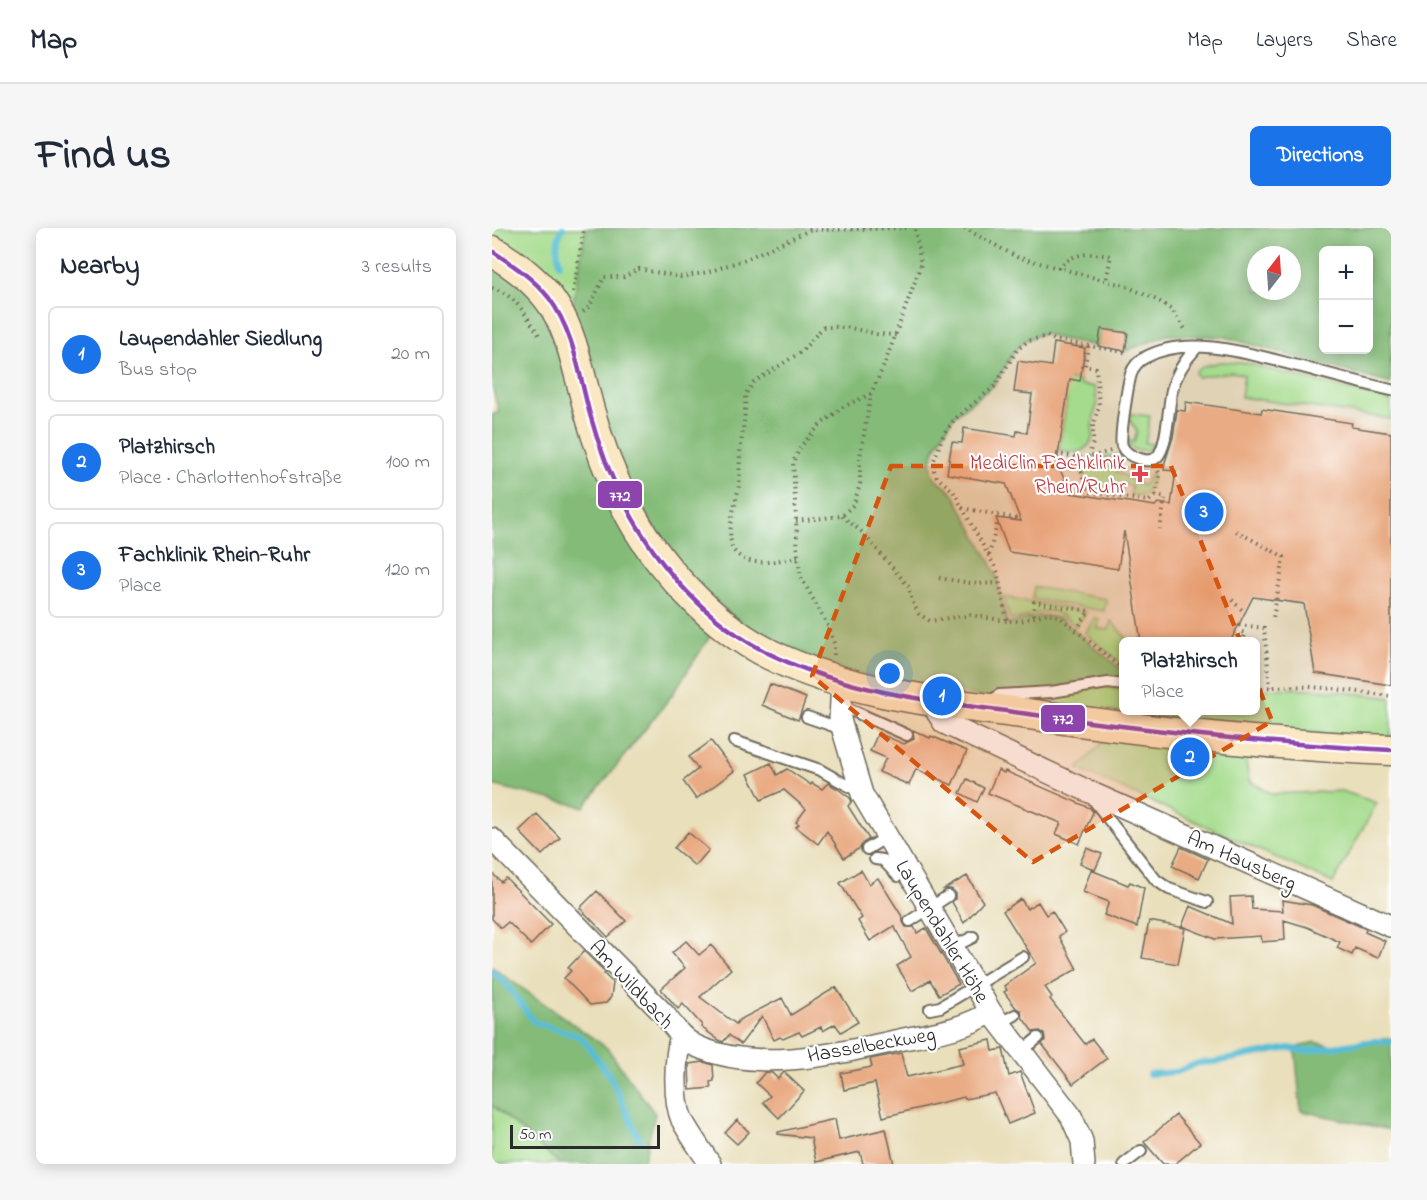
<!DOCTYPE html>
<meta charset="utf-8">
<style>
body{margin:0;font-family:"Indie Flower",sans-serif;background:#f6f6f7;color:#1f2937}
.controls{position:absolute;right:18px;top:18px;display:grid;overflow:hidden;border-radius:9px;box-shadow:0 3px 15px #0003}
.controls button{width:54px;height:54px;display:grid;place-items:center;padding:0;border:0;border-bottom:2px solid #e0e1e3;background:#fff;color:#1f2937;font:30px sans-serif}
.compass{position:absolute;left:755px;top:18px;width:54px;height:54px;border-radius:50%;background:#fff;box-shadow:0 3px 15px #0003;rotate:17deg}
.scale{position:absolute;left:18px;bottom:15px;width:150px;box-sizing:border-box;padding-left:6px;border:3px solid #2b2b2b;border-top:0;font-size:16px;line-height:21px;white-space:nowrap;color:#2b2b2b;-webkit-text-stroke:4px #fff;paint-order:stroke}
.you{position:absolute;left:398px;top:446px;width:21px;height:21px;margin:-15px;border:4px solid #fff;border-radius:50%;background:#1a73e8;box-shadow:0 0 0 9px #1a73e833}
.badge{display:grid;place-items:center;width:39px;height:39px;border-radius:50%;background:#1a73e8;color:#fff;font-size:20px;font-weight:700}
.pin{position:absolute;translate:-50% -50%;border:3px solid #fff;box-shadow:0 2px 6px #0006}
.popup{position:absolute;left:627px;top:409px;width:141px;height:78px;box-sizing:border-box;display:grid;place-content:center;border-radius:9px;background:#fff;filter:drop-shadow(0 2px 4px #0005);font-size:20px;white-space:nowrap;color:#747a83}
.popup b{font-size:22px;color:#1f2937}
.popup::after{content:'';position:absolute;left:50%;top:100%;margin-left:-12px;border:12px solid transparent;border-top-color:#fff}
.list{margin:0;padding:0;list-style:none}
h2{display:flex;justify-content:space-between;align-items:center;height:78px;margin:0;padding:0 24px;font-size:26px}
h2 small{font-size:20px;font-weight:400;color:#747a83}
.list li{display:grid;grid-template-columns:39px 1fr auto;gap:18px;align-items:center;box-sizing:border-box;height:96px;margin:0 12px 12px;padding:0 12px;border:2px solid #e0e1e3;border-radius:9px}
.list b{display:block;font-size:22px;white-space:nowrap}
.list p{margin:0;font-size:20px;white-space:nowrap;color:#747a83}
.list em{font-size:20px;font-style:normal;color:#747a83}
.map{position:relative;flex:none;width:899px;height:936px;overflow:hidden;border-radius:9px}
header{display:flex;align-items:center;gap:36px;box-sizing:border-box;height:84px;padding:0 30px;background:#fff;border-bottom:2px solid #e0e1e3}
header strong{font-size:28px}
nav{display:flex;gap:33px;margin-inline-start:auto;font-size:21px}
.intro{display:flex;align-items:center;justify-content:space-between;box-sizing:border-box;height:144px;padding:0 36px}
h1{margin:0;font-size:42px}
.button{padding:15px 27px;border-radius:9px;background:#1a73e8;color:#fff;font-size:21px;font-weight:700}
main{display:flex;gap:36px;padding:0 36px}
aside{flex:1;background:#fff;border-radius:9px;box-shadow:0 3px 15px #0003}
.map>svg:first-child{display:block}
.built{fill:#e0d2b4;fill-rule:evenodd}
.green{fill:#a5db8c;stroke:#68835c;stroke-width:1.5}
.forest{fill:#84bb78;stroke:#587352;stroke-width:1.5;fill-rule:evenodd}
.lines{fill:none;stroke-linecap:round;stroke-linejoin:round}
.stream{stroke:#58bdd6;stroke-width:6}
.building{fill:#e9ab83}
.service-casing{stroke:#6e6a5d;stroke-width:14}
.minor-casing{stroke:#6e6a5d;stroke-width:24}
.secondary-casing{stroke:#6e6a5d;stroke-width:33}
.path{stroke:#6e6a5d;stroke-width:4;stroke-dasharray:1.5 4.5;stroke-linecap:butt}
.service{stroke:#fff;stroke-width:10}
.minor{stroke:#fff;stroke-width:21}
.secondary{stroke:#fae7c3;stroke-width:30}
.bus-1-casing{stroke:#fff;stroke-width:9}
.bus-1{stroke:#8e44ad;stroke-width:4.5}
.marked{fill:#d5540f;fill-opacity:0.2;stroke:#d5540f;stroke-width:4.5;stroke-dasharray:12 8;stroke-linejoin:round}
.health-dot{fill:#e0444e;stroke:#fff;stroke-width:2}
.labels{text-anchor:middle;stroke-width:4.5;stroke-linejoin:round;paint-order:stroke}
.health-label{font-size:21px;fill:#be3a42;stroke:#fff;text-anchor:end}
.street-label{font-size:21px;fill:#2b2b2b;stroke:#fff}
.line-badge{stroke:#fff;stroke-width:2}
.badge-label{font-size:16px;text-anchor:middle;font-weight:bold;fill:#fff}
</style>
<header>
<strong>Map</strong>
<nav><a>Map</a><a>Layers</a><a>Share</a></nav>
</header>
<div class="intro"><h1>Find us</h1><a class="button">Directions</a></div>
<main>
<aside>
<h2>Nearby<small>3 results</small></h2>
<ul class="list">
<li><span class="badge">1</span><div><b>Laupendahler Siedlung</b><p>Bus stop</p></div><em>20 m</em></li>
<li><span class="badge">2</span><div><b>Platzhirsch</b><p>Place · Charlottenhofstraße</p></div><em>100 m</em></li>
<li><span class="badge">3</span><div><b>Fachklinik Rhein-Ruhr</b><p>Place</p></div><em>120 m</em></li>
</ul>
</aside>
<div class="map">
<svg width="899" height="936" viewBox="0 0 899 936">
<rect width="100%" height="100%" fill="#fff"/>
<filter id="ink" filterUnits="userSpaceOnUse"><feTurbulence type="fractalNoise" baseFrequency=".0167" numOctaves="2"/><feDisplacementMap in="SourceGraphic" scale="12" xChannelSelector="R" yChannelSelector="G"/><feConvolveMatrix kernelMatrix="1 2 1 2 8 2 1 2 1" color-interpolation-filters="sRGB"/></filter>
<filter id="wash" filterUnits="userSpaceOnUse"><feTurbulence type="fractalNoise" baseFrequency=".008" numOctaves="4" result="noise"/><feDisplacementMap in="SourceGraphic" scale="24" xChannelSelector="R" yChannelSelector="G"/><feGaussianBlur stdDeviation="1.35" result="paint"/><feColorMatrix in="noise" values="0 0 0 0 0 0 0 0 0 0 0 0 0 0 0 0 0 1.4 0 .05"/><feComposite in="paint" operator="in"/></filter>
<g filter="url(#wash)">
<rect width="100%" height="100%" fill="#e9dfbb"/>
<!-- built -->
<path class="built" d="M526,91L647,102L683,121L728,122L899,164V512L617,489L527,414L373,279ZM632,414H764V482H632Z"/>
<!-- green -->
<path class="green" d="M0,0H94L83,69L74,68L46,43L0,13Z
M728,134L753,135L899,173V191L749,169L752,147L740,144L705,149L703,144L712,138Z
M566,150L588,153V157L603,159L605,176L600,197L601,208L599,214C589,228 582,224 567,222L575,171Z
M638,186L658,188L653,215L661,216L657,222H643L635,217L633,212L642,214L645,203L637,191Z
M626,227L630,229L623,243L651,258L660,245C662,252 657,263 651,267H638L640,258L631,256L628,266L597,261C580,232 605,231 626,227Z
M542,359L614,371L612,383L540,371Z
M512,369L594,384L584,399C552,370 552,389 518,391Z
M603,390L607,391L606,401L617,402L619,393L637,413L632,414V438L593,405Z
M602,459L632,460V482H764V463C808,456 855,465 899,470V509L778,503L509,469Z
M614,510L753,526L757,553L780,566L850,563L885,575L841,655L586,541Z
M0,877L68,936H0Z"/>
<!-- forest -->
<path class="forest" d="M94,0H899V156L733,109L675,107L633,123L635,105L609,101L606,118L564,110L555,106H548L534,112L523,122L502,157L462,188L443,220L439,233L440,243L444,251L461,265L498,333L504,346L515,395C535,393 548,383 568,391L632,443V453L499,471L353,443L259,404L198,351L140,272L79,90ZM832,22H876V122H832ZM764,27H800V63H764Z
M0,32L55,79L93,190L224,399L180,467L92,579L0,557V187L7,184L0,159Z
M0,739L115,820L163,886L151,936H68L0,877Z
M899,810V902L809,883L803,820L822,814L847,819Z"/>
<g class="lines">
<!-- stream -->
<path class="stream" d="M68,36C65,23 63,12 71,0
M0,744L12,753L42,794L89,809L118,848L148,913
M657,846L685,844L706,835L722,834L797,820L813,823L882,813L899,814"/>
</g>
<g id="blocks">
<!-- building -->
<path class="building" d="M609,101L636,105L633,123L606,118Z
M562,115L593,120L588,153L578,151L565,234L578,265L663,278L666,275L679,277L684,243L672,242L673,234L681,209L685,182L693,183L694,174L769,185L770,181L860,195L859,199L899,205V457L823,445L812,376L761,369L738,414H649L632,303L626,341L517,324L504,290L529,293L514,256L455,246L460,214L470,215L472,200L524,208L525,203L535,205L540,166L522,164L526,133L559,138Z
M278,456L314,470L306,492L270,477Z
M421,502L438,510L439,508L475,523L460,557L424,541L417,557L387,544L394,530L378,523L386,505L412,516L422,511Z
M219,513L242,543L204,571L191,553L206,541L197,529Z
M279,535L285,547L295,541L319,557L320,555L330,561L336,555L346,561L358,570L360,573L356,578L377,611L371,615L368,620L352,630L335,603L326,616L304,599L307,596L304,594L314,581L292,562L269,572L256,546Z
M506,542L512,545L513,543L598,580L601,584L587,616L564,606L569,595L496,565Z
M475,551L492,560L485,574L468,565Z
M45,586L68,610L50,627L27,603Z
M196,604L217,622L203,638L182,620Z
M689,619L716,631L707,650L680,638Z
M595,620L610,626L603,642L588,635Z
M369,642L377,656L386,650L411,690V694L414,699H422L425,705L434,700L467,756L447,767L438,752L420,763L405,738L419,729L402,698L378,713L366,693L370,690L348,655Z
M599,642L636,657L638,654L652,660L645,699L612,687L617,674L591,664Z
M0,645L9,654L14,650L59,696L39,717L16,694L9,700L0,691Z
M475,648L491,674L472,695L460,674L463,671V664L459,661H452Z
M105,663L134,693L116,709L88,680Z
M759,668L760,681L791,683L790,672L820,677L874,701L873,704L893,713L886,730L863,720L860,727L845,720L848,714L815,699L792,692L793,712L770,714L769,708L723,711L690,698L698,678L740,696L738,669Z
M529,671L535,681L546,674L554,687L560,683L573,704L567,708L585,741L553,759L560,769L558,771L593,816L600,811L615,830L581,856L550,816L553,812L552,806L548,803L541,804L530,789L529,783L524,780L512,764L515,762L512,758L544,735L511,683Z
M657,693L693,700L686,736L650,730Z
M194,713L207,727L219,717L239,741L208,769L244,796L247,792L290,770L299,787L344,759L366,794L349,804L343,796L331,803L329,799L310,808L307,804L291,811L288,809L282,812L270,788L249,816L237,807L231,814L227,812L209,799L210,797L191,776L186,781L169,761L193,740L180,725Z
M92,723L114,745L112,746L121,755L119,769L114,775L98,777L72,750L79,743L76,740Z
M499,812L501,823L511,821L517,848L528,844L543,885L516,896L503,865L473,871L472,869L391,889L383,855L352,862L349,845L380,839L378,831L409,825L415,849L471,836L467,819Z
M212,834L221,837L222,853L218,854L219,860L198,862L197,836Z
M273,844L280,845L286,851L292,844L312,863L287,890L271,874L278,868L264,855Z
M684,887L708,915L683,936H671L652,914Z
M343,891L347,912L394,901L402,936H371L368,924L324,934L319,910L286,906V904Z
M245,892L257,904L245,916L233,905Z"/>
</g>
</g>
<g filter="url(#ink)">
<use href="#blocks" fill-opacity="0" stroke="#6e6a5d" stroke-width="1.5"/>
<g class="lines">
<!-- service casing -->
<g class="service-casing">
<path id="service" d="M705,119C693,132 684,145 680,162C676,178 676,218 665,229C661,233 654,233 648,231C641,229 633,225 630,218C627,210 636,156 639,146C641,139 647,132 654,129C698,105 765,128 810,139C840,147 869,155 899,162
M496,476L507,467L559,464L616,455L632,457
M348,477L415,507
M315,489L350,501
M242,513L328,542L369,565
M602,568L603,574L664,652L677,661L715,674
M375,621L395,609
M383,631L391,632L406,648L415,641
M418,693L456,668
M461,719L481,709
M438,781L448,779L531,729
M507,796L523,787
M529,824L546,810
M632,936L649,923"/>
</g>
<!-- minor casing -->
<g class="minor-casing">
<path id="minor" d="M350,453L348,492L370,566L499,784L579,888L590,913L592,936
M441,472L445,484L452,495L602,566L898,698
M0,611L172,786C181,798 190,811 204,818C266,846 348,825 412,811C443,805 472,801 499,784
M189,807C183,829 181,871 190,892C198,907 209,922 218,936"/>
</g>
<!-- secondary casing -->
<g class="secondary-casing">
<path id="secondary" d="M0,23C75,67 76,104 97,182C106,215 118,247 134,278C162,335 221,399 279,427C356,465 445,474 529,485C652,503 775,517 899,522"/>
</g>
<!-- path -->
<path class="path" d="M472,0L525,29L634,58L667,73L680,82L695,104
M566,40C584,23 596,25 619,28L614,53
M0,60C24,66 36,91 49,110
M81,64L92,0
M91,84L98,78L112,49H132L147,41L189,49L216,44L254,31L318,2L414,0
M596,118L593,138L604,140L607,178L601,197V215L590,244L592,258L596,264L657,273L664,267
M564,226L594,230L619,223
M666,243L668,246L664,267L673,269L668,301
M470,280L527,291
M350,288L370,304L417,359L420,373L427,386L438,393L478,387L515,393
M304,293L350,288L362,276L368,256V228L379,166L393,135L429,37L423,0
M744,303L792,329L781,390
M497,327L505,296
M306,329C287,332 259,341 244,325C231,312 244,274 247,258C248,245 247,231 249,217C251,197 254,188 253,167L262,154L309,124L331,99H354L385,106L404,107
M447,350L485,356L507,355
M740,372L753,385
M542,387V374L597,383L585,401
M747,397L772,400L778,459
M750,404L753,405L751,414
M342,427V415L337,400L309,349L306,329L301,234L309,218L328,197L351,179L379,166
M631,441L569,390L556,385L528,393H515L505,343L461,263L445,249L442,242V232L452,205L464,190L503,158L525,122L536,113L555,108L563,112L636,125
M764,461C808,454 855,463 899,468"/>
<!-- service -->
<use href="#service" class="service"/>
<!-- minor -->
<use href="#minor" class="minor"/>
<!-- secondary -->
<use href="#secondary" class="secondary"/>
<!-- bus-1 casing -->
<g class="bus-1-casing">
<path id="bus-1" d="M0,23C21,37 41,50 57,70C81,102 87,145 97,183C106,216 118,248 134,278C166,339 217,397 280,427C358,465 445,474 529,485C652,502 775,516 899,522"/>
</g>
<!-- bus-1 -->
<use href="#bus-1" class="bus-1"/>
</g>
</g>
<!-- marked area -->
<path class="marked" d="M399,238H679L780,493L541,634L320,448Z"/>
<!-- markers -->
<path class="health-dot" d="M645 237h6v6h6v6h-6v6h-6v-6h-6v-6h6z"/>
<g class="labels">
<!-- health labels -->
<g class="health-label">
<text x="634" y="241">MediClin Fachklinik<tspan x="634" dy="24">Rhein/Ruhr</tspan></text>
</g>
<!-- street labels -->
<g class="street-label">
<text transform="translate(750 632) rotate(24)" y="7">Am Hausberg</text>
<text transform="translate(451 703) rotate(59)" y="7">Laupendahler Höhe</text>
<text transform="translate(140 756) rotate(47)" y="7">Am Wildbach</text>
<text transform="translate(379 816) rotate(-10)" y="7">Hasselbeckweg</text>
</g>
</g>
<g class="line-badge">
<rect x="105" y="252" width="46" height="29" rx="6" fill="#8e44ad"/>
<rect x="548" y="476" width="46" height="29" rx="6" fill="#8e44ad"/>
</g>
<g class="badge-label">
<text x="128" y="273">772</text>
<text x="571" y="496">772</text>
</g>
</svg>
<div class="controls">
<button>+</button>
<button>−</button>
</div>
<svg class="compass" viewBox="-18 -18 36 36"><path d="M0-13l5 13h-10z" fill="#e53935"/><path d="M0 13l5-13h-10z" fill="#747a83"/></svg>
<div class="scale">50 m</div>
<div class="you"></div>
<div class="pin badge" style="left:450px;top:468px">1</div>
<div class="pin badge" style="left:698px;top:529px">2</div>
<div class="popup"><b>Platzhirsch</b>Place</div>
<div class="pin badge" style="left:712px;top:284px">3</div>
</div>
</main>
